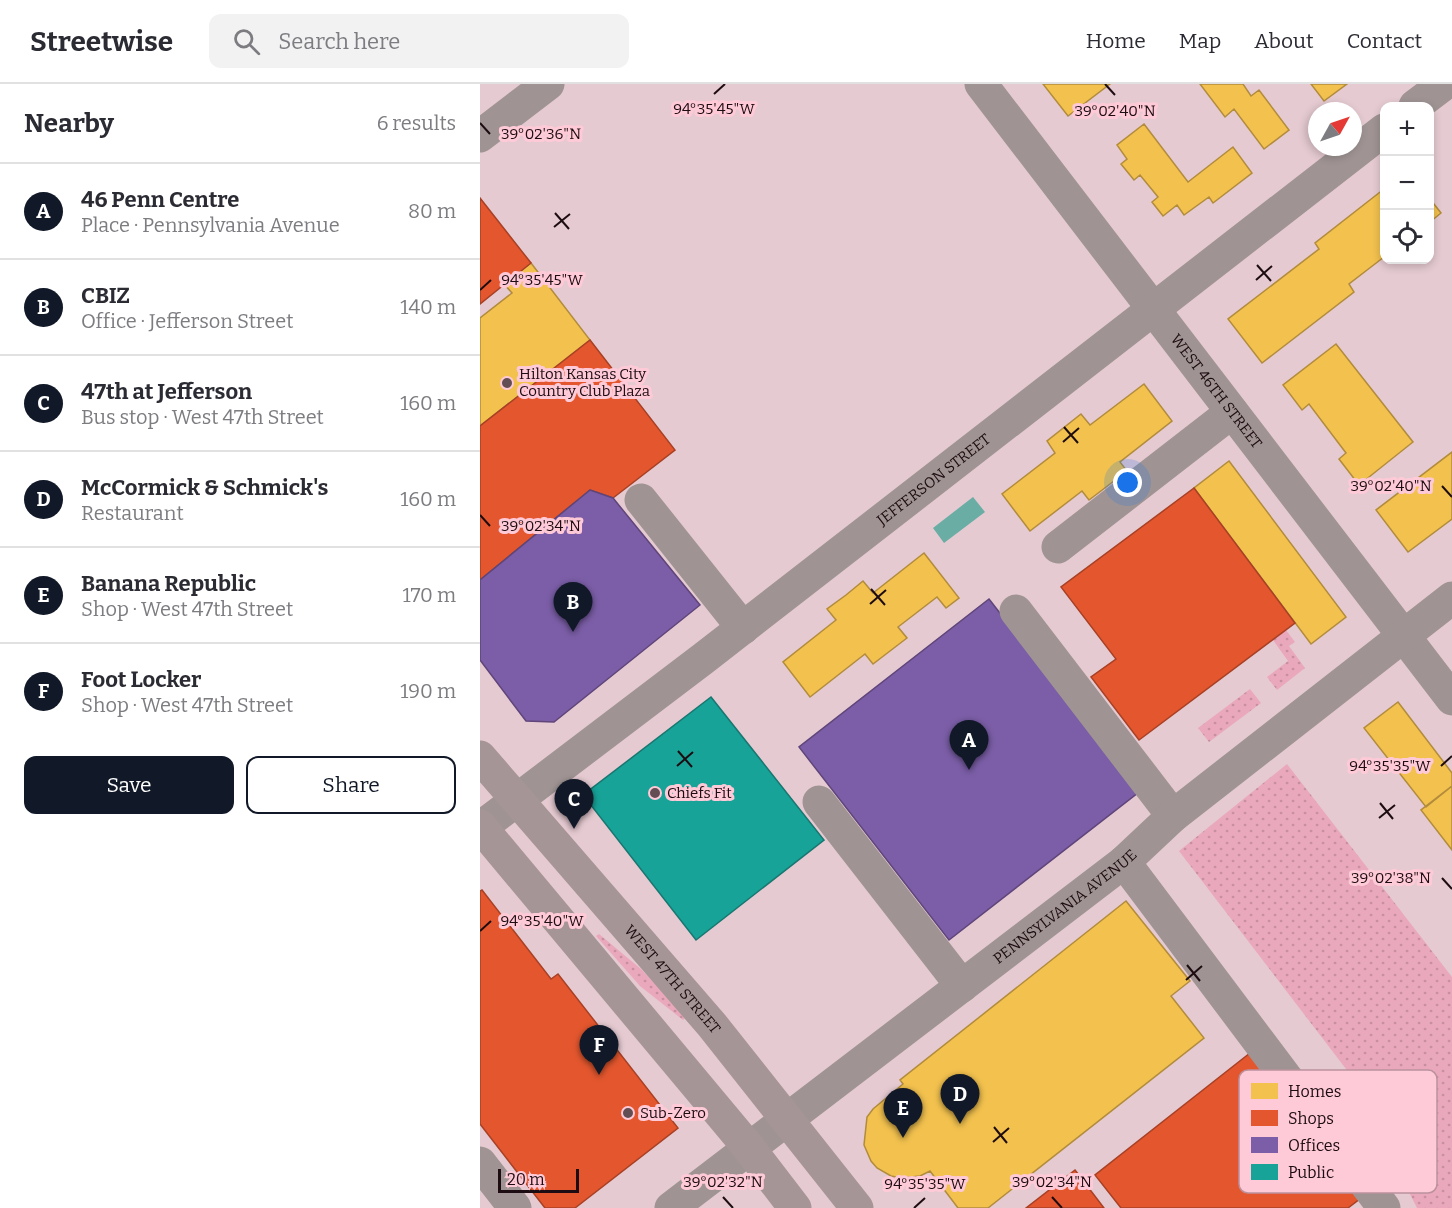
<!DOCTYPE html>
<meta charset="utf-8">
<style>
body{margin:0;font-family:Bitter,serif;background:#f2f2f3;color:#2b2b33}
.controls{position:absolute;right:18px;top:18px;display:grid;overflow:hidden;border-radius:12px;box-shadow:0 3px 9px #0003}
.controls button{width:54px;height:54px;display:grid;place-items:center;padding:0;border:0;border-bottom:2px solid #e1e1e2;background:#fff;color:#2b2b33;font:30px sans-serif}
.compass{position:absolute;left:828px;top:18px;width:54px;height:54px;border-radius:50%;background:#fff;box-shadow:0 3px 9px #0003;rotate:50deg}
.scale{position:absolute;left:18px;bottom:15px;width:81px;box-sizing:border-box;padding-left:6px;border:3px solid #1d0c11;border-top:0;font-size:16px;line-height:21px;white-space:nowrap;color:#1d0c11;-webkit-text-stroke:4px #ffcad8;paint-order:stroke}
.you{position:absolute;left:648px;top:399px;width:21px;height:21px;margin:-15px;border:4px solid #fff;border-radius:50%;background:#1a73e8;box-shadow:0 0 0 9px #1a73e833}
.badge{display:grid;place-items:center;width:39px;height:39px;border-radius:50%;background:#111827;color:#fff;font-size:20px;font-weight:700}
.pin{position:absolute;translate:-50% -50px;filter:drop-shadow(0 2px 3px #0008)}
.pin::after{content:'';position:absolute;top:32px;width:21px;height:18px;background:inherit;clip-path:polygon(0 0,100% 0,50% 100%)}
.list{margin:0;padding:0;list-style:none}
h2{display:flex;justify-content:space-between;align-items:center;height:78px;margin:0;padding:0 24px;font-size:26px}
h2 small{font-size:20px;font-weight:400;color:#7c7c81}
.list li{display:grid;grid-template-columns:39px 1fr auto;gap:18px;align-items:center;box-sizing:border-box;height:96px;padding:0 24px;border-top:2px solid #e1e1e2}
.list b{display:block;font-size:22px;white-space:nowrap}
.list p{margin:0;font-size:20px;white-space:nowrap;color:#7c7c81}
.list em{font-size:20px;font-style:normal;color:#7c7c81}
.actions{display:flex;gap:12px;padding:18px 24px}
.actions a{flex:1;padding:14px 0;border:2px solid #111827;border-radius:12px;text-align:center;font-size:21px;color:#111827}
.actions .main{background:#111827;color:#fff}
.icon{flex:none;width:33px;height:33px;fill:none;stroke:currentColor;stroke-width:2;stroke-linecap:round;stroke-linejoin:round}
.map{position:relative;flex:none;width:972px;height:1124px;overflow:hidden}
header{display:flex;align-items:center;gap:36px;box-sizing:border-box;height:84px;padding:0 30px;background:#fff;border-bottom:2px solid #e1e1e2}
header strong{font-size:28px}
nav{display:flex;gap:33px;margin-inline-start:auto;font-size:21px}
.search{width:420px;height:54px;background:#f2f2f3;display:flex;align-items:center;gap:15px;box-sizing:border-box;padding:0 21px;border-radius:12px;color:#7c7c81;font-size:22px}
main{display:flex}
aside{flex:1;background:#fff}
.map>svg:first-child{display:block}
.grass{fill:url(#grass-dots)}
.water{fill:#6aada4}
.homes{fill:#f2c14e;stroke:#b28b3c;stroke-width:1.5}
.shops{fill:#e4572e;stroke:#a84025;stroke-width:1.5}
.offices{fill:#7b5ea7;stroke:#5f457a;stroke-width:1.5}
.public{fill:#17a398;stroke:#197670;stroke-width:1.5}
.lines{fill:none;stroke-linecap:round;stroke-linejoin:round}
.minor{stroke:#9f9493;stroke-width:33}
.major{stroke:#a69596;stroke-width:33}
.ticks{fill:none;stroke:#1d0c11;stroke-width:2}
.poi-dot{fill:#634e54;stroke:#ffcad8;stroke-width:2}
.labels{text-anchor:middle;stroke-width:6;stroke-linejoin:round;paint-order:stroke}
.poi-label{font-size:15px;fill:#1d0c11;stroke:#ffcad8;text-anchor:start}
.street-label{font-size:15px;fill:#1d0c11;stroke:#ffcad8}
.key{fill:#ffcad8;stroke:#bb919c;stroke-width:1.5}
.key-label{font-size:16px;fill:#1d0c11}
.ticks-label{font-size:15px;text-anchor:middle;fill:#1d0c11;stroke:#ffcad8;stroke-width:6;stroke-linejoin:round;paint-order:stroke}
</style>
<header>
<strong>Streetwise</strong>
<div class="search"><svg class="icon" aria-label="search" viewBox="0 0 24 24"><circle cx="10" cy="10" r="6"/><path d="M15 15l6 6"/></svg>Search here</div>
<nav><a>Home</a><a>Map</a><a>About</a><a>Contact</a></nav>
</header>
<main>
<aside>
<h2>Nearby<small>6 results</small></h2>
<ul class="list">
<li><span class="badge">A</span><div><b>46 Penn Centre</b><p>Place · Pennsylvania Avenue</p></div><em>80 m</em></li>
<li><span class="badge">B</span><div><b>CBIZ</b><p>Office · Jefferson Street</p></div><em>140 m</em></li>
<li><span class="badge">C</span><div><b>47th at Jefferson</b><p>Bus stop · West 47th Street</p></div><em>160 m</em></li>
<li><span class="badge">D</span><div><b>McCormick &amp; Schmick's</b><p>Restaurant</p></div><em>160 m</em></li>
<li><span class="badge">E</span><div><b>Banana Republic</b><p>Shop · West 47th Street</p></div><em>170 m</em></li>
<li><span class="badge">F</span><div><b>Foot Locker</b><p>Shop · West 47th Street</p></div><em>190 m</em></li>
</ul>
<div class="actions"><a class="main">Save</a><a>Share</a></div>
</aside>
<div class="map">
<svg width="972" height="1124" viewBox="0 0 972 1124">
<defs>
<pattern id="grass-dots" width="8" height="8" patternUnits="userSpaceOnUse" patternTransform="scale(1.5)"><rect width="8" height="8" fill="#eaa8bc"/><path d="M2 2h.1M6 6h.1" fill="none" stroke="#c88fa1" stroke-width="1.8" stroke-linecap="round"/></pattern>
</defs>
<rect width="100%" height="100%" fill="#e5cad1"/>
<!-- grass -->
<path class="grass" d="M806,546L815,558L809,562L825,584L797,606L787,593L808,577L793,556Z
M770,605L781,619L729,658L718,644Z
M807,680L972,893V1124H937L919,1088L935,1075L699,767Z
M119,850L161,885L206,933L203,936L160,902L116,852Z"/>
<!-- water -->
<path class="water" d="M493,413L505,428L464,459L453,444Z"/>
<!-- homes -->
<path class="homes" d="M563,0H630L588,32Z
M720,0H763L771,12L779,6L809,46L784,65L754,25L745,33Z
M831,0H867L844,17Z
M664,40L708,98L753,63L772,89L733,119L729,113L704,131L697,121L683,132L672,118L678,113L660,91L654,96L641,80L647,75L637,61Z
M904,105V173L869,200L874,208L782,279L748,235L839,165L835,159Z
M950,115L961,129L950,138Z
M51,179L110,256L0,342V234L32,209L24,200Z
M856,260L933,358L879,401L859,375L866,369L829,320L822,326L803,301Z
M664,300L692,337L640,378L647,387L609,416L602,407L550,447L522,410L575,369L567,357L601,330L610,341Z
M972,368V435L928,468L896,426Z
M749,377L866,533L831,560L714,404Z
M444,469L479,514L466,524L457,513L418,543L427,554L393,580L385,570L330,613L303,578L356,536L347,525L366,511L383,497L393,509Z
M918,618L972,689V702L946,723L884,644Z
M972,702V766L941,726Z
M646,817L710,897L691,912L724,954L508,1124H478L450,1087L440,1092L421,1094L411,1092L397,1084L391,1077L384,1061L387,1033L393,1025L423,1000L420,996Z"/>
<!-- shops -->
<path class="shops" d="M0,114L51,179L0,220Z
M110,256L195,366L133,414L110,406L0,496V342Z
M714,404L815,539L659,656L611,593L636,575L581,503Z
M2,806L71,895L78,890L198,1044L95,1124H65L0,1040V807Z
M770,969L881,1114L868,1124H641L615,1091Z
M595,1086L624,1124H546Z"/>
<!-- offices -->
<path class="offices" d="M110,406L133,414L220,521L74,638L46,637L0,576V496Z
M509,515L659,708L469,856L319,663Z"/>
<!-- public -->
<path class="public" d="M231,613L344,756L216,856L103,711Z"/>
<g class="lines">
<!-- minor -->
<g class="minor">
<path id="s1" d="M501,0L972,615"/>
<path d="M935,22L964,0"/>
<path d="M0,52L68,0"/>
<path d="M161,416L263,544"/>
<path d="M578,463L752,328"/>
<path d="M536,527L693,732"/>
<path d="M339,718L482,902"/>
<path id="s2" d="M0,744L224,574L904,46"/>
<path d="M644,778L904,1124"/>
<path d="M0,1079L35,1124"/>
<path id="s3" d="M191,1124L644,778L693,732L972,514"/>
</g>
<!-- major -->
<g class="major">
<path id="s4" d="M0,673L232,941L377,1124"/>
<path d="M0,742L269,1064L315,1124"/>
</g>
</g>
<!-- ticks -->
<path class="ticks" d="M625,0L635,11M234,10L245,0M0,39L10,50M75,129L89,145M74,143L90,130M777,181L791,197M776,196L792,182M0,206L11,196M584,343L598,359M583,358L599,344M962,402L972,413M0,431L10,442M391,505L405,521M390,520L406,506M198,667L212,683M197,682L213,668M961,682L972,672M900,719L913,735M899,734L915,721M962,794L972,805M0,847L11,837M707,881L720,897M706,896L722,882M514,1043L527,1059M513,1058L529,1044M243,1113L253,1124M572,1113L582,1124M434,1124L445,1114"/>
<!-- markers -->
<g class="poi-dot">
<circle cx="27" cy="299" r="6"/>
<circle cx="175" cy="709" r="6"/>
<circle cx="148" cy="1029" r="6"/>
</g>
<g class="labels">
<!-- poi labels -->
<g class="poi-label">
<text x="39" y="295">Hilton Kansas City<tspan x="39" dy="17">Country Club Plaza</tspan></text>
<text x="187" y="714">Chiefs Fit</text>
<text x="160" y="1034">Sub-Zero</text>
</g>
<!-- street labels -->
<g class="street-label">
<text dy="5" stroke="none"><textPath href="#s1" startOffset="387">WEST 46TH STREET</textPath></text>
<text dy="5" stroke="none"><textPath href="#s2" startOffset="572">JEFFERSON STREET</textPath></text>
<text dy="5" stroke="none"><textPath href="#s3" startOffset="496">PENNSYLVANIA AVENUE</textPath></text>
<text dy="5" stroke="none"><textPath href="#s4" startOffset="294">WEST 47TH STREET</textPath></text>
</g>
</g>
<!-- legend -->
<rect x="759" y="986" width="198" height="123" rx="9" class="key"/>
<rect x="771" y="999" width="27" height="16" fill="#f2c14e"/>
<rect x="771" y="1026" width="27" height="16" fill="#e4572e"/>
<rect x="771" y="1053" width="27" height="16" fill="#7b5ea7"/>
<rect x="771" y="1080" width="27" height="16" fill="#17a398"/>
<g class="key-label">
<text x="808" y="1013">Homes</text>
<text x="808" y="1040">Shops</text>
<text x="808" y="1067">Offices</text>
<text x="808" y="1094">Public</text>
</g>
<g class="ticks-label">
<text x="234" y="30">94°35'45"W</text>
<text x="635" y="32">39°02'40"N</text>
<text x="61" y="55">39°02'36"N</text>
<text x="62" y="201">94°35'45"W</text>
<text x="911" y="407">39°02'40"N</text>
<text x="61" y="447">39°02'34"N</text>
<text x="910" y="687">94°35'35"W</text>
<text x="911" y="799">39°02'38"N</text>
<text x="62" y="842">94°35'40"W</text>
<text x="243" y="1103">39°02'32"N</text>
<text x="572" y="1103">39°02'34"N</text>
<text x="445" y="1105">94°35'35"W</text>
</g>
</svg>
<div class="controls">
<button>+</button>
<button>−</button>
<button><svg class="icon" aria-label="locate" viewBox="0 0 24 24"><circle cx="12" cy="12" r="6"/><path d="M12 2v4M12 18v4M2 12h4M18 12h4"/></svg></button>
</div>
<svg class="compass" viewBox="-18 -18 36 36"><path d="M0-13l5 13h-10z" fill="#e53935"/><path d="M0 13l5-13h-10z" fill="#7c7c81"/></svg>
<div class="scale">20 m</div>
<div class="you"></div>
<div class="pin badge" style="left:489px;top:686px">A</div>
<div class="pin badge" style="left:93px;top:548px">B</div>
<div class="pin badge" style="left:94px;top:745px">C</div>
<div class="pin badge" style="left:480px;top:1040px">D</div>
<div class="pin badge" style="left:423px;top:1054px">E</div>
<div class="pin badge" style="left:119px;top:991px">F</div>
</div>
</main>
